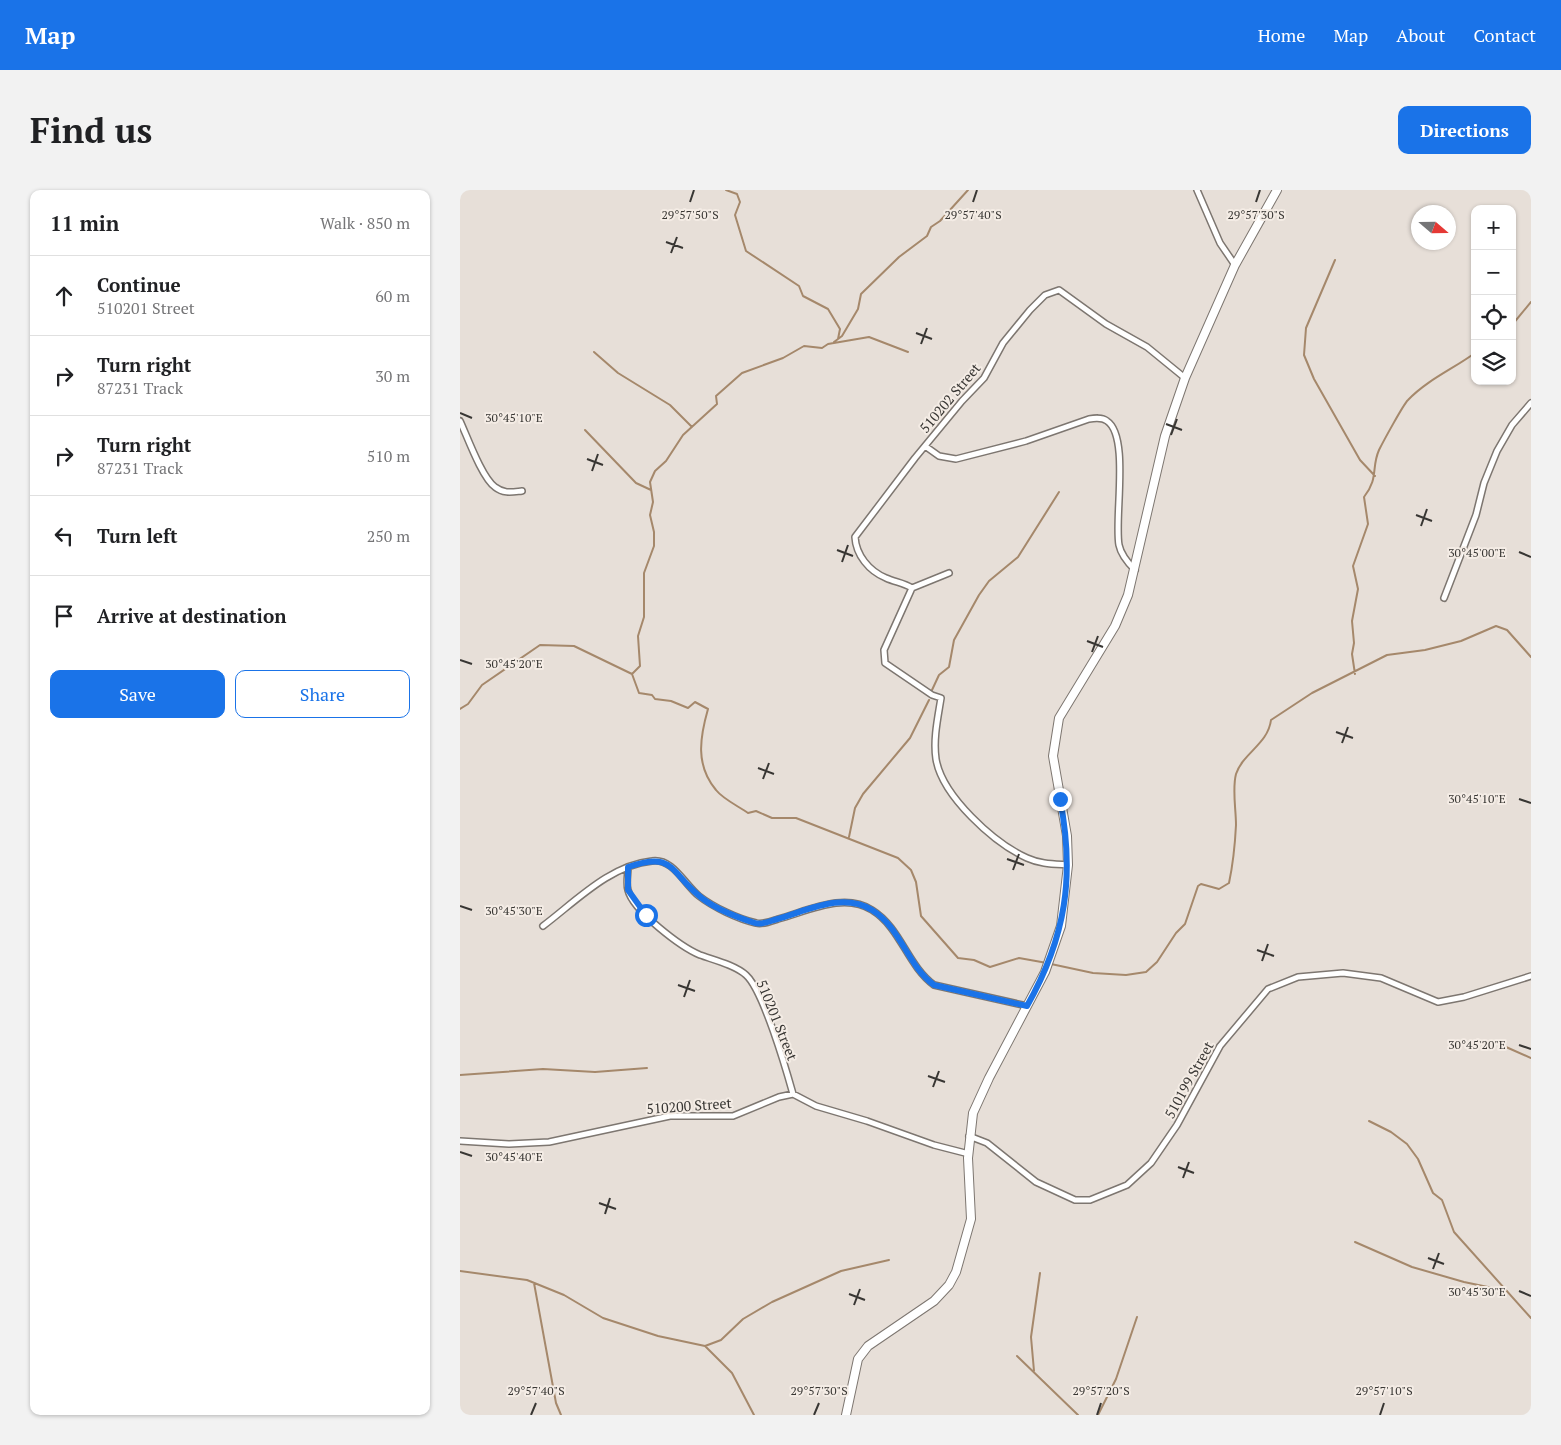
<!DOCTYPE html>
<meta charset="utf-8">
<style>
body{margin:0;font-family:"PT Serif",serif;background:#f2f2f2;color:#202124}
.controls{position:absolute;right:15px;top:15px;display:grid;overflow:hidden;border-radius:10px;box-shadow:0 1px 4px #0004}
.controls button{width:45px;height:45px;display:grid;place-items:center;padding:0;border:0;border-bottom:1px solid #e0e0e0;background:#fff;color:#202124;font:25px sans-serif}
.compass{position:absolute;left:951px;top:15px;width:45px;height:45px;border-radius:50%;background:#fff;box-shadow:0 1px 4px #0004;rotate:110deg}
.stop{position:absolute;width:15px;height:15px;margin:-11px;border:4px solid #1a73e8;border-radius:50%;background:#fff}
.stop.end{background:#1a73e8;border-color:#fff;box-shadow:0 1px 5px #0008}
.list{margin:0;padding:0;list-style:none}
h2{display:flex;justify-content:space-between;align-items:center;height:65px;margin:0;padding:0 20px;font-size:21px}
h2 small{font-size:16px;font-weight:400;color:#757577}
.list li{display:grid;grid-template-columns:32px 1fr auto;gap:15px;align-items:center;box-sizing:border-box;height:80px;padding:0 20px;border-top:1px solid #e0e0e0}
.list b{display:block;font-size:19px;white-space:nowrap}
.list p{margin:0;font-size:16px;white-space:nowrap;color:#757577}
.list em{font-size:16px;font-style:normal;color:#757577}
.actions{display:flex;gap:10px;padding:15px 20px}
.actions a{flex:1;padding:11px 0;border:1px solid #1a73e8;border-radius:10px;text-align:center;font-size:18px;color:#1a73e8}
.actions .main{background:#1a73e8;color:#fff}
.icon{flex:none;width:28px;height:28px;fill:none;stroke:currentColor;stroke-width:2;stroke-linecap:round;stroke-linejoin:round}
.map{position:relative;flex:none;width:1071px;height:1225px;overflow:hidden;border-radius:10px}
header{display:flex;align-items:center;gap:30px;box-sizing:border-box;height:70px;padding:0 25px;background:#1a73e8;color:#fff}
header strong{font-size:24px}
nav{display:flex;gap:28px;margin-inline-start:auto;font-size:18px}
.intro{display:flex;align-items:center;justify-content:space-between;box-sizing:border-box;height:120px;padding:0 30px}
h1{margin:0;font-size:35px}
.button{padding:12px 22px;border-radius:10px;background:#1a73e8;color:#fff;font-size:18px;font-weight:700}
main{display:flex;gap:30px;padding:0 30px}
aside{flex:1;background:#fff;border-radius:10px;box-shadow:0 1px 4px #0004}
.map>svg:first-child{display:block}
.lines{fill:none;stroke-linecap:round;stroke-linejoin:round}
.stream{stroke:#a5886b;stroke-width:2}
.street-casing{stroke:#7d7670;stroke-width:8}
.secondary-casing{stroke:#7d7670;stroke-width:10}
.street{stroke:#fff;stroke-width:5}
.secondary{stroke:#fff;stroke-width:8}
.route{stroke:#1a73e8;stroke-width:6}
.ticks{fill:none;stroke:#383633;stroke-width:2}
.labels{text-anchor:middle;stroke-width:4;stroke-linejoin:round;paint-order:stroke}
.street-label{font-size:14px;fill:#383633;stroke:#f4ece5}
.ticks-label{font-size:12px;text-anchor:middle;fill:#383633;stroke:#f4ece5;stroke-width:4;stroke-linejoin:round;paint-order:stroke}
</style>
<header>
<strong>Map</strong>
<nav><a>Home</a><a>Map</a><a>About</a><a>Contact</a></nav>
</header>
<div class="intro"><h1>Find us</h1><a class="button">Directions</a></div>
<main>
<aside>
<h2>11 min<small>Walk · 850 m</small></h2>
<ul class="list">
<li><svg class="icon" aria-label="ahead" viewBox="0 0 24 24"><path d="M12 20V5M6 11l6-6 6 6"/></svg><div><b>Continue</b><p>510201 Street</p></div><em>60 m</em></li>
<li><svg class="icon" aria-label="right" viewBox="0 0 24 24"><path d="M7 20v-9h11M14 6l5 5-5 5"/></svg><div><b>Turn right</b><p>87231 Track</p></div><em>30 m</em></li>
<li><svg class="icon" aria-label="right" viewBox="0 0 24 24"><path d="M7 20v-9h11M14 6l5 5-5 5"/></svg><div><b>Turn right</b><p>87231 Track</p></div><em>510 m</em></li>
<li><svg class="icon" aria-label="left" viewBox="0 0 24 24"><path d="M17 20v-9H6M10 6l-5 5 5 5"/></svg><div><b>Turn left</b></div><em>250 m</em></li>
<li><svg class="icon" aria-label="arrive" viewBox="0 0 24 24"><path d="M6 21V4h12l-3 4 3 4H6"/></svg><div><b>Arrive at destination</b></div></li>
</ul>
<div class="actions"><a class="main">Save</a><a>Share</a></div>
</aside>
<div class="map">
<svg width="1071" height="1225" viewBox="0 0 1071 1225">
<rect width="100%" height="100%" fill="#e7dfd8"/>
<g class="lines">
<!-- stream -->
<path class="stream" d="M266,0L277,4L280,12L275,25L286,61L339,96L343,106L368,119L380,139L378,149
M875,70L846,138L844,165L854,189L900,270L915,286
M1052,135L1071,112
M374,152L382,146L398,119L401,104L439,67L467,46L471,37L480,31L508,0
M134,162L158,183L210,215L232,237
M125,240L176,293L191,300
M172,484L180,476L178,446L184,427V383L194,356V342L190,325L193,312L190,292L195,281L206,271L223,245L257,214L256,206L282,183L323,168L344,156L362,158L368,154L409,147L448,162
M895,484L892,464L894,453L892,431L898,399L893,376L908,334L904,307C919,288 911,278 919,260C923,252 943,215 948,210C967,190 993,179 1015,163
M472,500L479,485L489,477L494,450L519,405L529,391L558,367L599,302
M0,519L8,514L22,495L80,455L114,456L172,484L179,503L192,505L195,509L211,511L228,518L235,512L248,519C240,547 235,575 256,600C263,609 278,616 288,623L296,621L312,628H336L438,668L451,680L456,692L461,726L498,768L514,770L530,777L559,768L587,773
M389,647L395,618L403,604L450,548L469,510
M591,774L633,783L666,785L686,782L697,772L716,743L725,734L738,696L741,694L759,699L769,693C773,674 775,655 776,635C776,619 772,599 776,584C783,563 808,554 811,530L852,503L927,465L965,460L1001,451L1036,436L1047,440L1071,467
M1046,857L1071,868
M0,885L83,879L135,882L187,878
M909,931L931,942L947,954L958,969L973,1003L982,1010L994,1042L1071,1128
M895,1052L952,1077L1004,1092L1047,1101
M0,1081L67,1090L104,1105L143,1128L198,1146L245,1156L261,1150L283,1129L312,1112L381,1081L429,1070
M74,1093L96,1213L101,1225
M245,1156L272,1183L294,1225
M557,1166L618,1225
M574,1181L571,1147L580,1083
M638,1225L656,1189L677,1127"/>
<!-- street casing -->
<g class="street-casing">
<path id="street" d="M737,0L760,53L775,75
M0,231C7,246 22,288 35,297C44,304 52,302 62,301
M465,256L479,266L496,269L566,251L629,229C635,228 642,227 647,231C670,246 654,329 659,355C661,365 668,373 675,380
M489,383L452,398L424,460L425,473L472,505L481,508C478,527 473,549 476,569C482,606 534,653 567,668C580,674 594,674 608,675
M452,398C444,393 435,392 426,388C409,381 396,365 395,347L455,268L502,211L524,188L543,153L570,120L585,105L599,100L646,134L687,157L725,188
M984,408L1016,325L1024,293L1037,261L1052,235L1071,213
M168,677C168,684 166,694 168,700C173,721 221,757 240,765C254,770 275,775 286,785C303,800 326,879 333,904
M83,736C115,712 150,675 192,671C213,668 224,694 239,706C253,717 278,729 296,733C303,735 312,731 318,729C348,721 384,702 412,720C441,738 447,775 474,795L567,816
M509,946L527,953L576,992L615,1010H630L667,995L691,973L717,935L760,856L808,799L838,787L883,783L921,788L978,812L1004,807L1071,786
M0,951L49,954L89,952L210,926H273L319,907L333,904L356,916L407,931L474,955L509,964"/>
</g>
<!-- secondary casing -->
<g class="secondary-casing">
<path id="secondary" d="M386,1225L398,1169L408,1156L474,1111L489,1095L496,1082L511,1029L508,968L513,923L529,888L585,782L601,736L608,675L607,646L593,566L599,528L655,436L668,405L705,246L725,188L775,75L817,0"/>
</g>
<!-- street -->
<use href="#street" class="street"/>
<!-- secondary -->
<use href="#secondary" class="secondary"/>
</g>
<g class="lines">
<!-- route -->
<path class="route" d="M186,725L168,700V677C212,662 209,679 237,704C252,718 276,727 295,733C301,735 308,732 314,730C345,722 381,701 412,720C441,738 447,775 474,795L567,816C606,747 615,686 600,609"/>
</g>
<!-- ticks -->
<path class="ticks" d="M230,12L234,0M513,12L517,0M796,12L800,0M206,52L223,58M211,63L217,47M456,143L472,149M461,154L467,138M0,223L12,228M706,234L722,240M711,245L717,229M127,269L143,275M132,281L138,264M956,325L972,331M961,336L967,319M377,360L393,366M1059,362L1071,367M382,372L388,355M627,451L643,457M632,462L638,446M0,470L12,474M876,542L893,548M882,553L888,537M298,578L314,584M303,589L309,573M1059,609L1071,613M547,669L564,675M553,680L559,664M0,716L12,720M797,760L814,766M802,771L808,754M218,795L235,801M224,807L230,790M1059,855L1071,859M468,886L485,892M473,897L479,881M0,962L12,966M718,977L734,983M723,988L729,972M139,1013L156,1019M145,1024L150,1008M968,1068L984,1074M973,1079L979,1063M1059,1101L1071,1106M389,1104L405,1110M394,1115L400,1099M71,1225L76,1213M354,1225L359,1213M637,1225L641,1213M920,1225L924,1213"/>
<g class="labels">
<!-- street labels -->
<g class="street-label">
<text transform="translate(490 208) rotate(-50)" y="5">510202 Street</text>
<text transform="translate(317 830) rotate(68)" y="5">510201 Street</text>
<text transform="translate(729 890) rotate(-61)" y="5">510199 Street</text>
<text transform="translate(229 916) rotate(-4)" y="5">510200 Street</text>
</g>
</g>
<g class="ticks-label">
<text x="230" y="29">29°57'50"S</text>
<text x="513" y="29">29°57'40"S</text>
<text x="796" y="29">29°57'30"S</text>
<text x="54" y="232">30°45'10"E</text>
<text x="1017" y="367">30°45'00"E</text>
<text x="54" y="478">30°45'20"E</text>
<text x="1017" y="613">30°45'10"E</text>
<text x="54" y="725">30°45'30"E</text>
<text x="1017" y="859">30°45'20"E</text>
<text x="54" y="971">30°45'40"E</text>
<text x="1017" y="1106">30°45'30"E</text>
<text x="76" y="1205">29°57'40"S</text>
<text x="359" y="1205">29°57'30"S</text>
<text x="641" y="1205">29°57'20"S</text>
<text x="924" y="1205">29°57'10"S</text>
</g>
</svg>
<div class="controls">
<button>+</button>
<button>−</button>
<button><svg class="icon" aria-label="locate" viewBox="0 0 24 24"><circle cx="12" cy="12" r="6"/><path d="M12 2v4M12 18v4M2 12h4M18 12h4"/></svg></button>
<button><svg class="icon" aria-label="layers" viewBox="0 0 24 24"><path d="M12 4l9 5-9 5-9-5zM3 14l9 5 9-5"/></svg></button>
</div>
<svg class="compass" viewBox="-18 -18 36 36"><path d="M0-13l5 13h-10z" fill="#e53935"/><path d="M0 13l5-13h-10z" fill="#757577"/></svg>
<div class="stop" style="left:186px;top:725px"></div>
<div class="stop end" style="left:600px;top:609px"></div>
</div>
</main>
